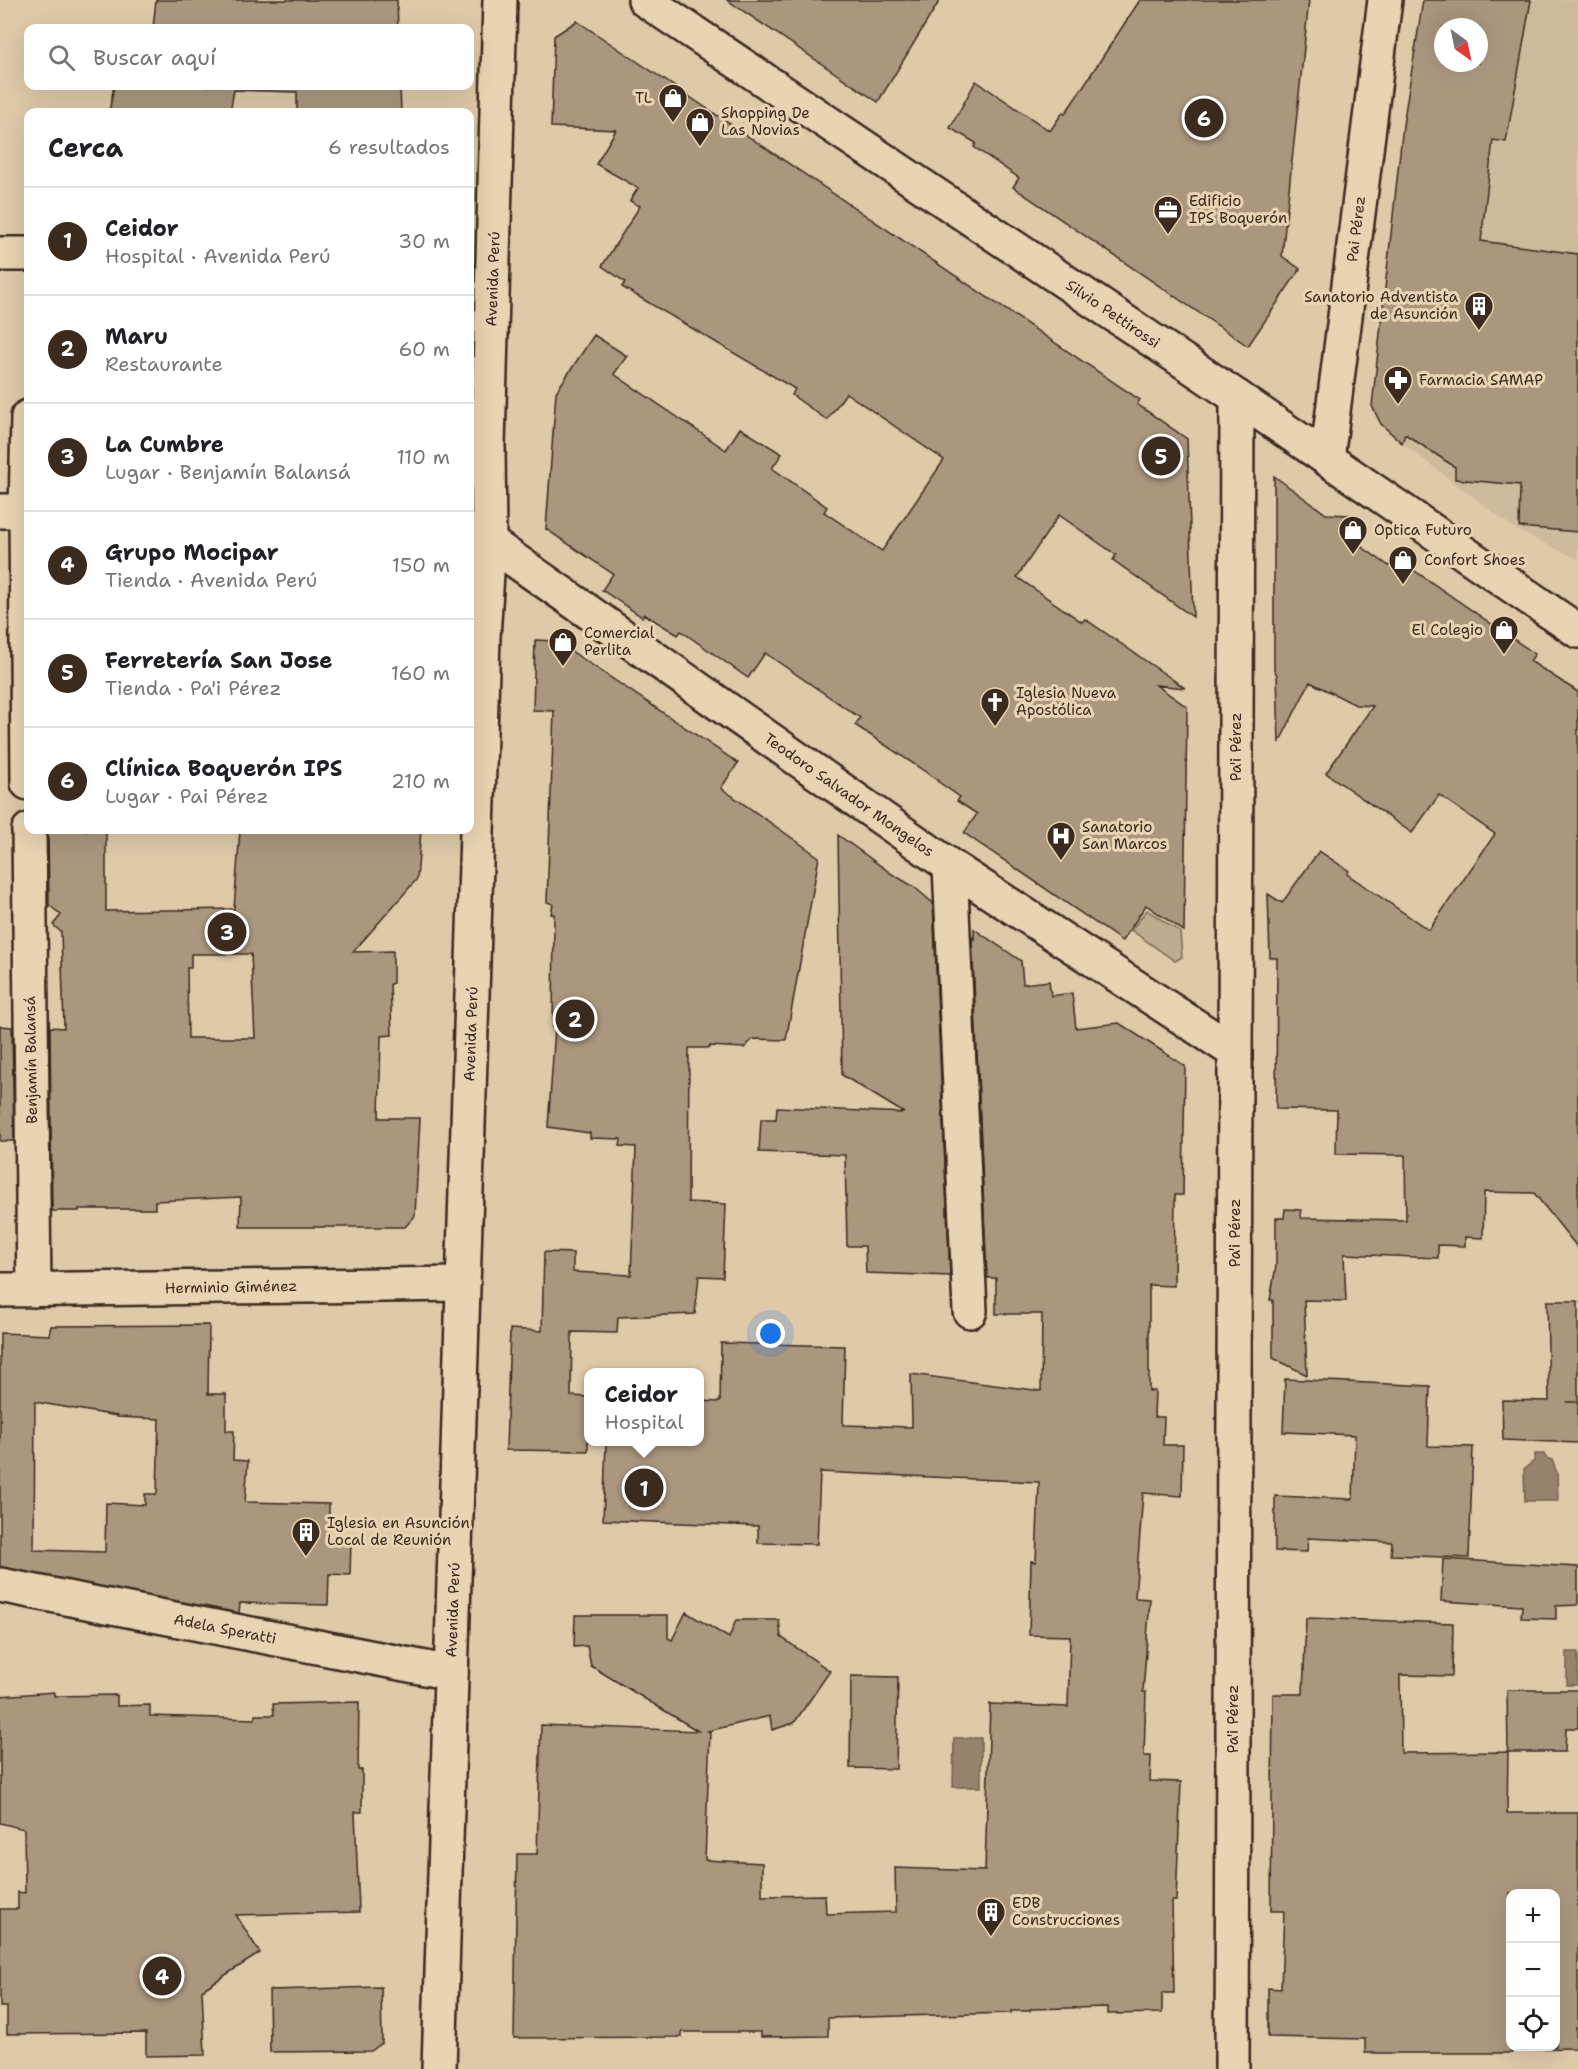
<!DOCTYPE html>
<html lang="es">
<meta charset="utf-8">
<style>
body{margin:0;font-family:"Shantell Sans",sans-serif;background:#f6f6f6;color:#202124}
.controls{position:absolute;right:18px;bottom:18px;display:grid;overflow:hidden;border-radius:12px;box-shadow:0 6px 24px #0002}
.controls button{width:54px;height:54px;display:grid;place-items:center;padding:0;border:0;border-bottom:2px solid #e0e0e0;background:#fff;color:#202124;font:30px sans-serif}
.compass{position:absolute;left:1434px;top:18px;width:54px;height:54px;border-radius:50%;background:#fff;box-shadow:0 6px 24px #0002;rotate:147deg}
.you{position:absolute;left:771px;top:1334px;width:21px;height:21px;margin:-15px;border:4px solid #fff;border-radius:50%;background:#1a73e8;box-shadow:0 0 0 9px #1a73e833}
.badge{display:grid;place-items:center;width:39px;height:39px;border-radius:50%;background:#3b2a1e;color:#fff;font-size:20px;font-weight:700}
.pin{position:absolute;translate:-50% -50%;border:3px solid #fff;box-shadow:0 2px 6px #0006}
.popup{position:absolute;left:584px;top:1368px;width:120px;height:78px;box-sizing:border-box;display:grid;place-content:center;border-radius:12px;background:#fff;filter:drop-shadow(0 2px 4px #0005);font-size:20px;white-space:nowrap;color:#757577}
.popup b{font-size:22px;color:#202124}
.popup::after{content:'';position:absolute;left:50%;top:100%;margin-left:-12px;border:12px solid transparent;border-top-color:#fff}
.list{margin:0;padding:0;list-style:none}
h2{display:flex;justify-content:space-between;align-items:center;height:78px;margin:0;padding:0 24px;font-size:26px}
h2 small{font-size:20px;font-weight:400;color:#757577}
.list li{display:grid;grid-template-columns:39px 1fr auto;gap:18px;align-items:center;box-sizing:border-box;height:108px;padding:0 24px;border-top:2px solid #e0e0e0}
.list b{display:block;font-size:22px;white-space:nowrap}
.list p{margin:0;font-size:20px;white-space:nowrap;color:#757577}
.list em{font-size:20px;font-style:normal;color:#757577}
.icon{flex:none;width:33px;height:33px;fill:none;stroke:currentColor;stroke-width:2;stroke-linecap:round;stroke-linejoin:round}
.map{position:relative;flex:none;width:1578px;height:2069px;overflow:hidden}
.search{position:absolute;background:#fff;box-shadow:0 6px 24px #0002;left:24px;top:24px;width:450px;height:66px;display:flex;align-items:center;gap:15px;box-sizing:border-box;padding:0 21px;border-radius:12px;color:#757577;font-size:22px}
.panel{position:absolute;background:#fff;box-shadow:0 6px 24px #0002;left:24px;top:108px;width:450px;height:726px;border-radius:12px}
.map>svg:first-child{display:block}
.built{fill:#ceba9c;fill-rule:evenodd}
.green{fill:#bfab90;stroke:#7d6a57;stroke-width:1.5}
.water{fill:#97836c;stroke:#725f4d;stroke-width:1.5}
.building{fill:#aa977e;stroke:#3b2a1e;stroke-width:1.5;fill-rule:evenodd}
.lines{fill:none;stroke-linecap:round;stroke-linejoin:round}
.minor-casing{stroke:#3b2a1e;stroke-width:38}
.tertiary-casing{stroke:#3b2a1e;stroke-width:38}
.secondary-casing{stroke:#3b2a1e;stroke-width:38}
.primary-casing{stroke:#3b2a1e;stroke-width:38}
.minor{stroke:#e8d3b2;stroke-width:33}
.tertiary{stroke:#e8d3b2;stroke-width:33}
.secondary{stroke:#e8d3b2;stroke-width:33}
.primary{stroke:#e8d3b2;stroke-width:33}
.labels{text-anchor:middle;stroke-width:6;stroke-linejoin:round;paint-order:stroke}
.poi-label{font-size:15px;fill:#3b2a1e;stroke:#e8d3b2;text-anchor:start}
.street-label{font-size:15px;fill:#3b2a1e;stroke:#e8d3b2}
</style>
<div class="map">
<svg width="1578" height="2069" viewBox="0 0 1578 2069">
<rect width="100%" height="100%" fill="#dec9a9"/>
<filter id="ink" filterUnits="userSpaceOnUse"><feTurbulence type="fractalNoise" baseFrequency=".0167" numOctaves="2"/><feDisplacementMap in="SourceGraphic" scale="12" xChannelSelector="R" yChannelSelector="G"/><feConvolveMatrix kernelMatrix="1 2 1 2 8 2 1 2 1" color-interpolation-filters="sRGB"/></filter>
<g filter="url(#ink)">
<!-- built -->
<path class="built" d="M1424,0H1578V559L1518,531L1402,443L1381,424L1372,406ZM1443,27H1479V63H1443Z"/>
<!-- green -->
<path class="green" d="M1147,910L1180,932L1182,957L1175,961L1131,930Z"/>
<!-- water -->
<path class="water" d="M1535,1454H1544L1546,1458L1552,1460L1557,1473L1558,1501H1525L1524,1469L1534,1461Z
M1567,1652H1578V1685H1567Z
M954,1738H981V1787H953Z"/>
<!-- building -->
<path class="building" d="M156,0H397L398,28H153Z
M727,0H940L878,102Z
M1140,0H1309L1282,256L1300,269L1248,346L1013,187L1019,178L974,147L976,143L950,128L976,81L1050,131L1063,112L1065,114Z
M1423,0H1531L1506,142L1493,140L1481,241L1578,254V532L1519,527L1520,485L1455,479V467L1405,434L1402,443L1381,424L1372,406L1403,125ZM1443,27H1479V63H1443Z
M577,21L1140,400L1137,404L1187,439L1193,617L1113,560L1116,555L1059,515L1017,577L1082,622L1085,619L1185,688L1156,685L1187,707L1184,931L1146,905L1122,941L964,833L977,814L957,801L960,797L937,781L938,780L855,725L860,718L765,653L748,678L681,631L678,635L644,614L642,617L602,590L613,574L546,529L556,392L594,335L627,356L614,374L726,450L740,428L782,454L772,468L827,507L824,512L882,551L944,460L846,393L827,420L792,395L795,389L622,287L625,282L602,266L640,206L630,201L638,188L596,164L616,130L551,127L554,36Z
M114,86H400L401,112H297V92L234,90L230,112H109Z
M1274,476L1326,514L1350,515L1345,535L1389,566L1396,558L1535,654L1530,661L1578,692V1248L1534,1193L1484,1192L1483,1238L1465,1237V1246L1438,1245V1258L1344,1254L1346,1301L1304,1300L1307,1375L1273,1358V1300H1270L1276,1266V1218H1284L1285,1209L1301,1210V1218L1406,1220L1405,1155L1336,1154L1337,1110L1276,1109L1277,958H1270L1268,894L1282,903L1319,851L1349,871L1347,874L1429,930L1495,834L1439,795L1412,833L1326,773L1373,706L1356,705L1310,682L1279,743L1277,675L1274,669Z
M535,640L556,641L738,763L721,788L819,857L786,1040L753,1039L744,1048L710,1046V1048H689L688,1202L726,1204L723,1277L699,1276L695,1314L618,1317L617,1333L572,1332L571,1396L588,1397V1451L506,1450L510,1329L542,1331L544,1252L573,1253V1272L631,1275L636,1147L620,1146L621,1139L590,1138V1133L548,1127L555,1028H553L554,914H551L553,904L547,902L554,711L533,710Z
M48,830H106V911L234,909L240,830H421L417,879L353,952L393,951V983L390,984L392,1035L381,1036L379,1118H420L415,1216L405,1227H240L241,1197L155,1201V1209H79V1211H52L50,1027L64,1028L61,932L53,925L61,915L49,905ZM191,954H251L255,1038H188L187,968H191Z
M838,835L892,874L913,886L933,903L950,1276L866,1273L865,1246H847L845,1155L759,1152L761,1119H776L777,1107L904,1113L842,1075Z
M974,929L1021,961L1023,984L1049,981L1051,996L1072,993L1076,1028L1119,1023L1185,1066L1183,1195H1175L1174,1286L1149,1285V1391H1155L1154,1417H1164L1163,1445H1183L1182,1496L1143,1493L1135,1598L1150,1599L1143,1692H1146L1144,1756H1151L1150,1781L1181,1782L1176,1901H1172L1174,1993H1162V2013L1108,2014V2007L1030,2009V2011H1011V2013L828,2018V2036L761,2037V2032H682V2037L514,2038L517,1854H537L541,1725L698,1731L591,1666L587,1646L574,1647L575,1615H668V1638L672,1640L686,1612L729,1638L736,1620H779L781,1637L830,1671L794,1723L772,1730L770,1716L708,1731L710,1732L705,1860L762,1863V1896L825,1895L826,1914L896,1912L895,1868L985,1871L990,1704L1068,1707L1070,1636L1029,1635L1031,1561L1036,1562L1039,1482L820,1472L817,1544L758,1543V1526L603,1520L606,1442H699V1401L720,1402L721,1343L845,1346L843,1425L912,1427L911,1374L1041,1391L1042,1314H996V1278H987L972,937L974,939Z
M0,1026L12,1027L14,1141H0Z
M1547,1301H1578V1402H1566H1578V1443L1503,1440L1502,1400L1549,1401Z
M209,1325L208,1394H226V1431H234L233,1460L248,1461L245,1502L329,1504V1539L351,1540L350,1575L329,1574L328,1605L240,1603L239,1613L0,1567V1333L49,1335L51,1326ZM35,1402L117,1416V1417L159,1419L157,1494H145V1505L106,1503L105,1552L34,1550Z
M1285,1379L1430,1386L1428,1446L1473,1447L1469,1558L1391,1555L1392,1542L1308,1538L1307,1552L1275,1551V1496L1353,1499L1355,1435L1283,1432Z
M1443,1559L1578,1567V1605L1556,1606V1619L1521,1618L1522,1606L1441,1601Z
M1306,1618L1453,1623L1452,1676L1400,1675L1401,1753L1508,1752L1507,1813H1578V2028H1576V2048L1512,2049V2053H1365V2039L1268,2037V1988L1281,1989L1284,1911H1271L1273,1694H1303ZM1510,1893H1556V2046H1510Z
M851,1676L898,1677L896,1769L850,1768Z
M1507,1690H1578V1728H1566L1565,1752H1508Z
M54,1692V1696L117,1695V1706L150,1705V1716L255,1719V1715H274L273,1704L359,1702L358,1770H362V1812H355L359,1912L236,1915L260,1953L202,1990L205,2055L146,2056V2033L7,2034V2007H0V1909H18V1892L25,1893L24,1829L0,1823V1696Z
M381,1987L382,2043L371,2051L270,2052L269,1990Z"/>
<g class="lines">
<!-- minor casing -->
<g class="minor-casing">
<path id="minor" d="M0,254H28
M28,417L26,511L28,783
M1327,459L1385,0
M489,542L950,866L1235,1052
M29,830L34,1290
M950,866L970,1311
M0,1290L463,1284
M0,1585L451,1673
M1232,2069L1237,397"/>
</g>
<!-- tertiary casing -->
<g class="tertiary-casing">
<path id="tertiary" d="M0,511H28"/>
</g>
<!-- secondary casing -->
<g class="secondary-casing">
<path id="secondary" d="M645,0L1237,397L1578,631"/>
</g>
<!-- primary casing -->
<g class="primary-casing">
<path id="primary" d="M439,2069L483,637L489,542L488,445L500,0"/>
</g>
<!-- minor -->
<use href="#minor" class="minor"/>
<!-- tertiary -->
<use href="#tertiary" class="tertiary"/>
<!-- secondary -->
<use href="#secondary" class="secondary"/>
<!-- primary -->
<use href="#primary" class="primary"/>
</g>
</g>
<!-- icons -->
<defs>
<g id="shop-pin" transform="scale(1.5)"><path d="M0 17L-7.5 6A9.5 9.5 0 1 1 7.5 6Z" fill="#3b2a1e" stroke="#e8d3b2"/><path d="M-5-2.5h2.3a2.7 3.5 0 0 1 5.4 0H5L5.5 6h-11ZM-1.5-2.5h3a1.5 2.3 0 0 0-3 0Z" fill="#fff"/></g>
<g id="office-pin" transform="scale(1.5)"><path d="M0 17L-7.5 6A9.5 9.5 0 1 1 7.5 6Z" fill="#3b2a1e" stroke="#e8d3b2"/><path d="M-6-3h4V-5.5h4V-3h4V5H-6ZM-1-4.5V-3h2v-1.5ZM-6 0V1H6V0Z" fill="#fff"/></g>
<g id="building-pin" transform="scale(1.5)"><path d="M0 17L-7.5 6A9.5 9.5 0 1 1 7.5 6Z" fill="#3b2a1e" stroke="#e8d3b2"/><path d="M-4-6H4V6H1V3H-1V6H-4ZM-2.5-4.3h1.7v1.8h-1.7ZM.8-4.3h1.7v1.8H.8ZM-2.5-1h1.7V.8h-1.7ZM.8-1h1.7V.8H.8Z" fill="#fff"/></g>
<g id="pharmacy-pin" transform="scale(1.5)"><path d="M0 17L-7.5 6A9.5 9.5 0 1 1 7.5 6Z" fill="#3b2a1e" stroke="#e8d3b2"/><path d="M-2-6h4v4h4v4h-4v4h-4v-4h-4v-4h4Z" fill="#fff"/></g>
<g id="church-pin" transform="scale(1.5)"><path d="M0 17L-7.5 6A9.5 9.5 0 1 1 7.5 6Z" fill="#3b2a1e" stroke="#e8d3b2"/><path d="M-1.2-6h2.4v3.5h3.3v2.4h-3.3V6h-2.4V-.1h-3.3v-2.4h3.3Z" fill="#fff"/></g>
<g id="hospital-pin" transform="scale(1.5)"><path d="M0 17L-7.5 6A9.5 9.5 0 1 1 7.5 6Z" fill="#3b2a1e" stroke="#e8d3b2"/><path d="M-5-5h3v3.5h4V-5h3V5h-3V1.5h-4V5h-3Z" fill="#fff"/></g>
</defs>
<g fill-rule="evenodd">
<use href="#shop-pin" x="673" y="98"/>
<use href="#shop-pin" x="700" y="122"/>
<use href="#office-pin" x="1168" y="210"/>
<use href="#building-pin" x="1479" y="306"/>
<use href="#pharmacy-pin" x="1398" y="380"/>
<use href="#shop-pin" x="1353" y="530"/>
<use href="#shop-pin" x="1403" y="560"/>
<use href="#shop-pin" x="1504" y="630"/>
<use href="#shop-pin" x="563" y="642"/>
<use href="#church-pin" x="995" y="702"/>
<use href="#hospital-pin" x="1061" y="836"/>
<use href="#building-pin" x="306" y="1532"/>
<use href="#building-pin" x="991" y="1912"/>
</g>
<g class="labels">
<!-- poi labels -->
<g class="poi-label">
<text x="652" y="103" text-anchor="end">TL</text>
<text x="721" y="118">Shopping De<tspan x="721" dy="17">Las Novias</tspan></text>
<text x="1189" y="206">Edificio<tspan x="1189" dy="17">IPS Boquerón</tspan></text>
<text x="1458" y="302" text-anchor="end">Sanatorio Adventista<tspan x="1458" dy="17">de Asunción</tspan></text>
<text x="1419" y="385">Farmacia SAMAP</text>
<text x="1374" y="535">Optica Futuro</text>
<text x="1424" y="565">Confort Shoes</text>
<text x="1483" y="635" text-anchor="end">El Colegio</text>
<text x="584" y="638">Comercial<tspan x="584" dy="17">Perlita</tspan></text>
<text x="1016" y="698">Iglesia Nueva<tspan x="1016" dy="17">Apostólica</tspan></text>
<text x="1082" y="832">Sanatorio<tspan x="1082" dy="17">San Marcos</tspan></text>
<text x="327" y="1528">Iglesia en Asunción<tspan x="327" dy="17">Local de Reunión</tspan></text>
<text x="1012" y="1908">EDB<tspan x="1012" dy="17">Construcciones</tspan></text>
</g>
<!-- street labels -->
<g class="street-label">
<text transform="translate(1356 229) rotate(-83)" y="5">Pai Pérez</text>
<text transform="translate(493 279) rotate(-88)" y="5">Avenida Perú</text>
<text transform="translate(1113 314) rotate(34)" y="5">Silvio Pettirossi</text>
<text transform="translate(1236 747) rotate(-90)" y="5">Pa'i Pérez</text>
<text transform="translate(849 795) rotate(35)" y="5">Teodoro Salvador Mongelos</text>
<text transform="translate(471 1034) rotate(-88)" y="5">Avenida Perú</text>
<text transform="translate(31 1060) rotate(-91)" y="5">Benjamín Balansá</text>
<text transform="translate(1235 1233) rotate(-90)" y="5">Pa'i Pérez</text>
<text transform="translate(231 1287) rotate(-1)" y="5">Herminio Giménez</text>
<text transform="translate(453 1610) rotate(-88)" y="5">Avenida Perú</text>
<text transform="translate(225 1629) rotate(11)" y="5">Adela Speratti</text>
<text transform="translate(1233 1719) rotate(-90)" y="5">Pa'i Pérez</text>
</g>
</g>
</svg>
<div class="controls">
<button>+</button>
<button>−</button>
<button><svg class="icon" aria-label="locate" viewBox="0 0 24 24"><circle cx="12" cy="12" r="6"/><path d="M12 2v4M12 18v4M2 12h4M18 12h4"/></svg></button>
</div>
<svg class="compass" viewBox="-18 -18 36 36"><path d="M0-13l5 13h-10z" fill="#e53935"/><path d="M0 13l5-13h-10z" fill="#757577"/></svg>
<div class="you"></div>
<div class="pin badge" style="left:644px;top:1488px">1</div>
<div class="popup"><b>Ceidor</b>Hospital</div>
<div class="pin badge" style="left:575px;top:1019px">2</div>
<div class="pin badge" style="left:227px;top:932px">3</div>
<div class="pin badge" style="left:162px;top:1976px">4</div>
<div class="pin badge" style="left:1161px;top:456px">5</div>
<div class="pin badge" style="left:1204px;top:118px">6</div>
<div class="search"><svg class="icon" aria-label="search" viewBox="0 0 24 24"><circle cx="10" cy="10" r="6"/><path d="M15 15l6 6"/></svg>Buscar aquí</div>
<section class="panel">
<h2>Cerca<small>6 resultados</small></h2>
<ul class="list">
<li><span class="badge">1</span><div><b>Ceidor</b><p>Hospital · Avenida Perú</p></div><em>30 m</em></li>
<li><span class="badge">2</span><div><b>Maru</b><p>Restaurante</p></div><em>60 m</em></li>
<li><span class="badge">3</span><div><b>La Cumbre</b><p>Lugar · Benjamín Balansá</p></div><em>110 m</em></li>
<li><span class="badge">4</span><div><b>Grupo Mocipar</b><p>Tienda · Avenida Perú</p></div><em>150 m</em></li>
<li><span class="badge">5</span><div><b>Ferretería San Jose</b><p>Tienda · Pa'i Pérez</p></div><em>160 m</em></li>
<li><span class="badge">6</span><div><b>Clínica Boquerón IPS</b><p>Lugar · Pai Pérez</p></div><em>210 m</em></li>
</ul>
</section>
</div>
